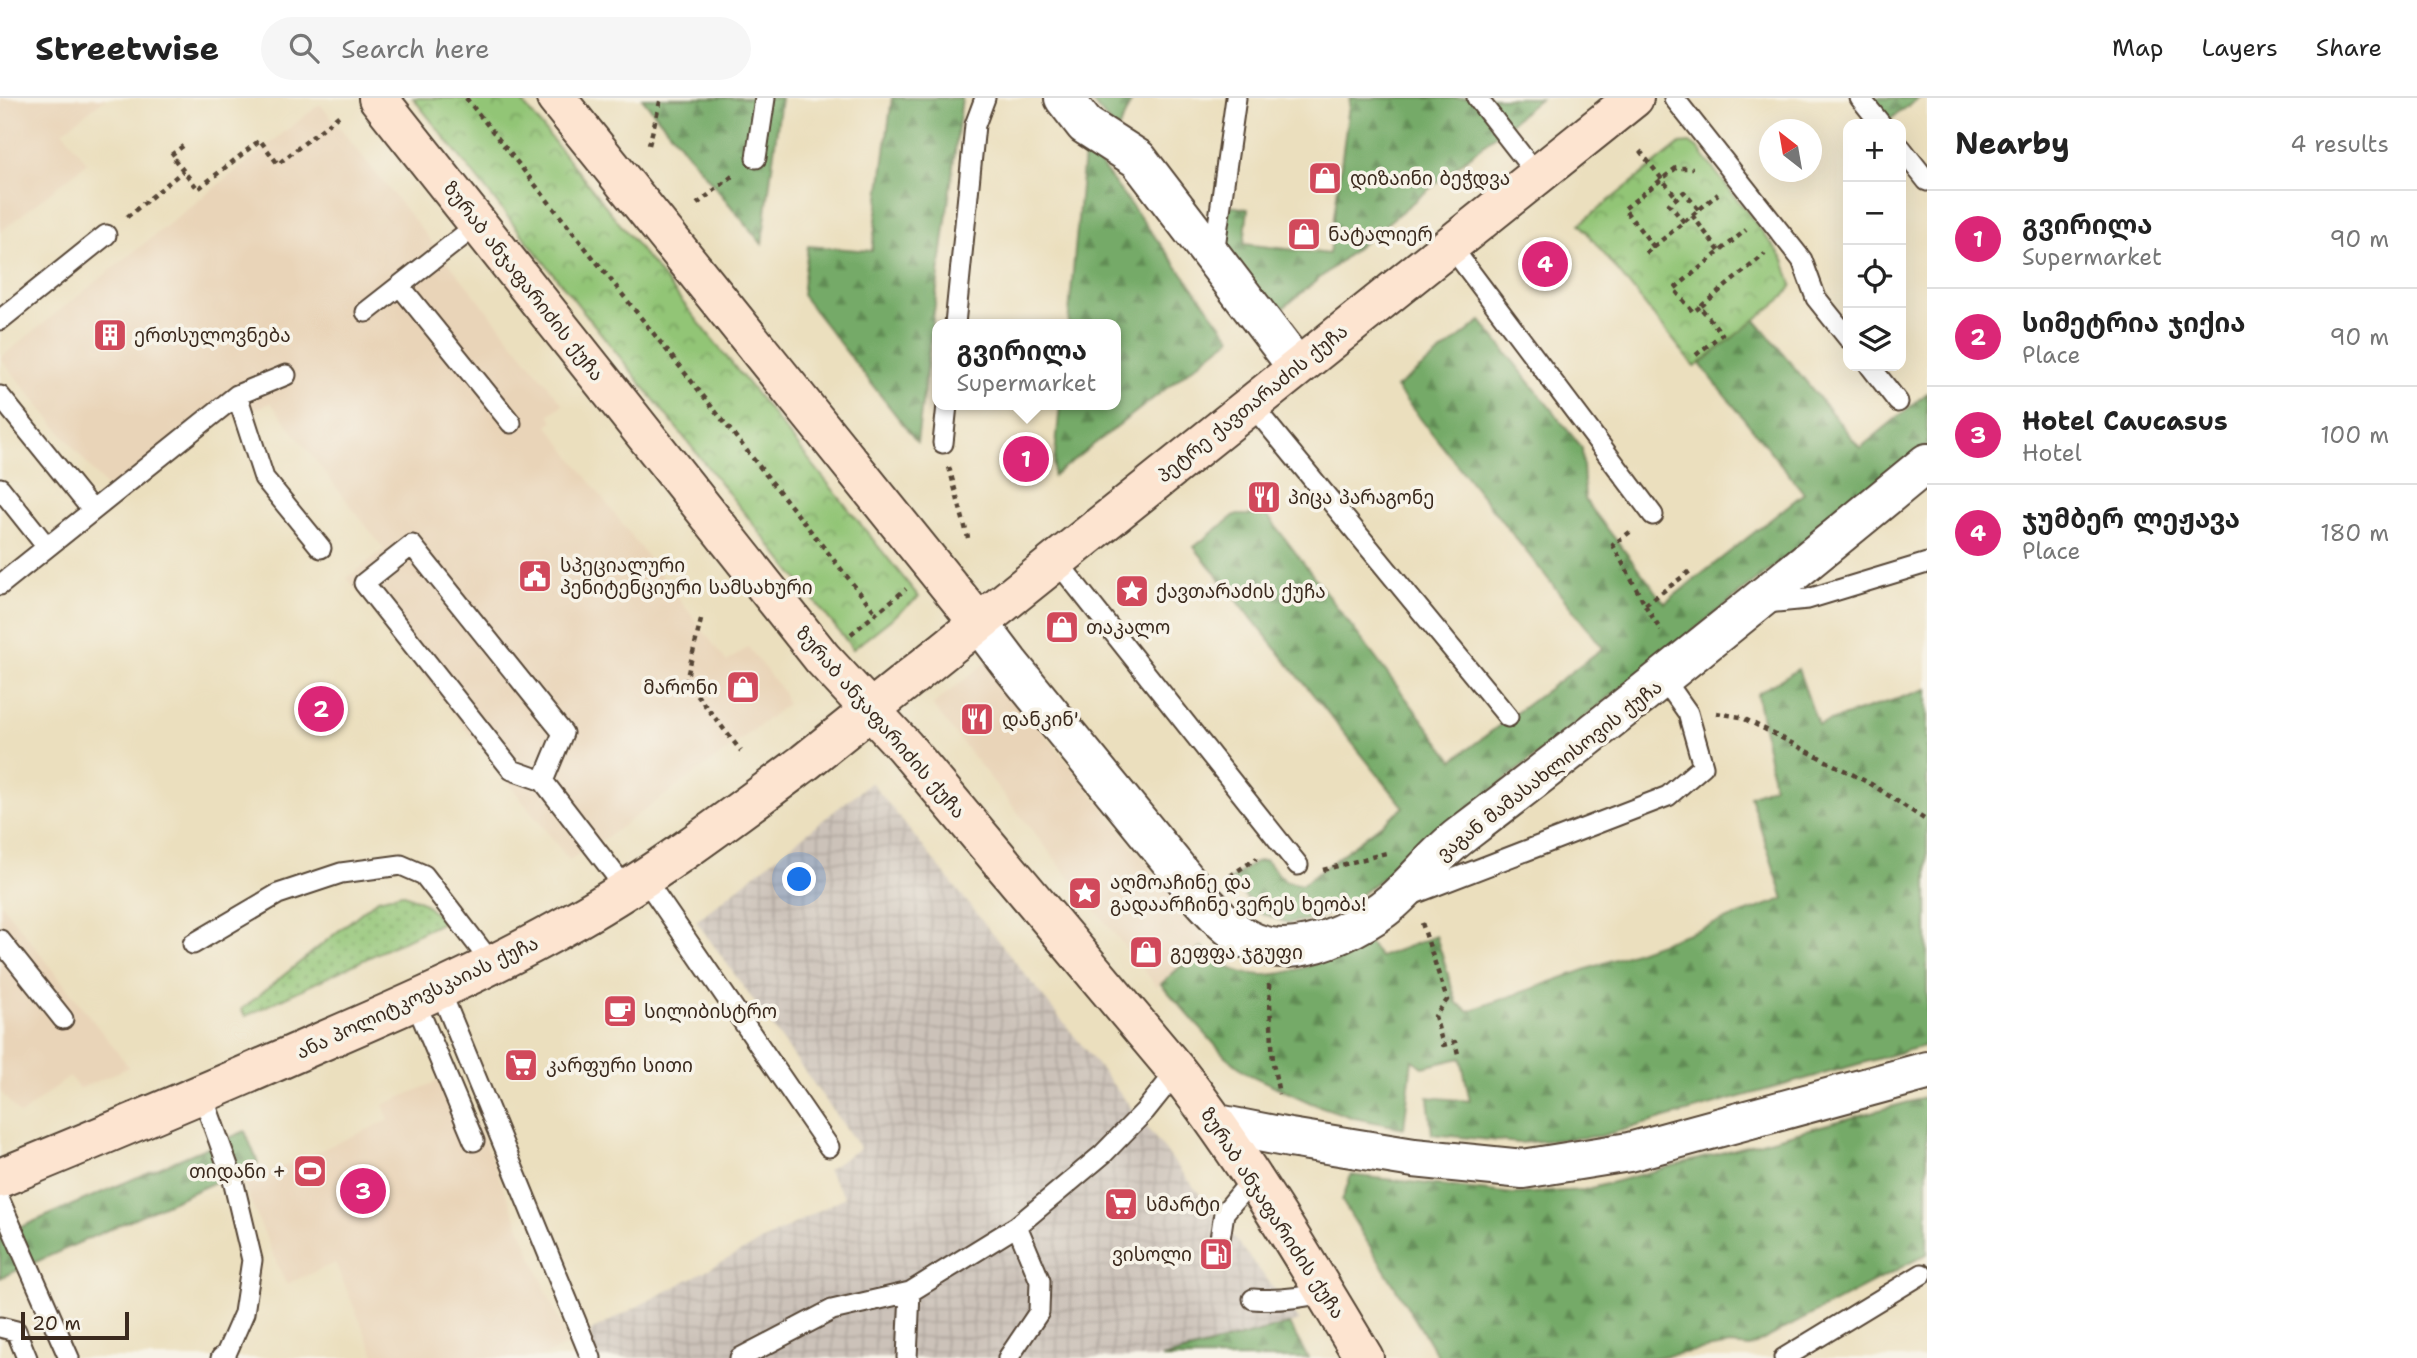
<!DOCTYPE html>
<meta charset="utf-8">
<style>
body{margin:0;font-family:"Shantell Sans","Noto Sans Georgian",sans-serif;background:#f6f6f6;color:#222}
.controls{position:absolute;right:21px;top:21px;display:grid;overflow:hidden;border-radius:14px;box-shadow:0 7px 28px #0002}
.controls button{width:63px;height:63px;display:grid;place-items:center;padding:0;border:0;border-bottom:2px solid #e0e0e0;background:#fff;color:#222;font:35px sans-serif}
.compass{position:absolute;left:1759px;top:21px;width:63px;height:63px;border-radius:50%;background:#fff;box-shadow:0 7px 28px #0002;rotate:329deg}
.scale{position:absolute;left:21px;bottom:18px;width:108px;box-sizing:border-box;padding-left:7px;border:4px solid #3b2a1e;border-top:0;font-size:19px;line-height:24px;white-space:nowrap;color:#3b2a1e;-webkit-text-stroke:5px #f7f3e8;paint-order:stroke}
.you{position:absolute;left:800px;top:782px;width:24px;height:24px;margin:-18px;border:5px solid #fff;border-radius:50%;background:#1a73e8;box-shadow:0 0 0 10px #1a73e833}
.badge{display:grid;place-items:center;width:46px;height:46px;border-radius:50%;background:#db2777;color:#fff;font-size:23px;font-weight:700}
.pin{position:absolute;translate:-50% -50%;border:4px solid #fff;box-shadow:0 2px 7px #0006}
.popup{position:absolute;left:932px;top:221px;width:189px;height:91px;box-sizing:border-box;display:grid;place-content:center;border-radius:14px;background:#fff;filter:drop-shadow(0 2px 5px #0005);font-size:23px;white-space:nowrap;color:#767676}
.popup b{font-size:26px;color:#222}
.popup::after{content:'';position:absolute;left:50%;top:100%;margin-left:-14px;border:14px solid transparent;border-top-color:#fff}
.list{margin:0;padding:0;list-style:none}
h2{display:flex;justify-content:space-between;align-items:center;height:91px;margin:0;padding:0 28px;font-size:30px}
h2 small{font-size:23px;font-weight:400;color:#767676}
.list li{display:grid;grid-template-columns:46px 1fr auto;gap:21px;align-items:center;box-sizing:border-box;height:98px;padding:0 28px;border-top:2px solid #e0e0e0}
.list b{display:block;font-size:26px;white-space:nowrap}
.list p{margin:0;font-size:23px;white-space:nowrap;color:#767676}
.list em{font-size:23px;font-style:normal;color:#767676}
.icon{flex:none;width:38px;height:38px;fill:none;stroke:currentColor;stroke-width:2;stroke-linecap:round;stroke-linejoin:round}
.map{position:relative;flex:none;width:1927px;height:1260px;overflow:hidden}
header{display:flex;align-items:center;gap:42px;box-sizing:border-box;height:98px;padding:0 35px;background:#fff;border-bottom:2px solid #e0e0e0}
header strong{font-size:33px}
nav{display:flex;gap:38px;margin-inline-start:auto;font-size:24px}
.search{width:490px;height:63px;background:#f6f6f6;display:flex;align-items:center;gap:18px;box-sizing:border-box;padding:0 24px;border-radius:38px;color:#767676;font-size:26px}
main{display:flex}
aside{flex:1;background:#fff}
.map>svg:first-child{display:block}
.built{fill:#e9d4b8}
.industrial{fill:url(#industrial-grid)}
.grass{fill:url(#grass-dots);stroke:#66784a;stroke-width:2}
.forest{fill:url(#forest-firs);stroke:#586a42;stroke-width:2}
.park{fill:url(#park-crowns);stroke:#66784a;stroke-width:2}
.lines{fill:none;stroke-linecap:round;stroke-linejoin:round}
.lane-casing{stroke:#554536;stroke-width:23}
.street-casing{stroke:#554536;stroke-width:42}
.secondary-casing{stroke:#554536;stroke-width:42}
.path{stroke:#554536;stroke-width:4.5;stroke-dasharray:5 5;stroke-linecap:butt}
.lane{stroke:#fff;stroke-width:19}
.street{stroke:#fff;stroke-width:38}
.secondary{stroke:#fde4d0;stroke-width:38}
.labels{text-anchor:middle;stroke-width:7;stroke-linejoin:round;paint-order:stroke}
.poi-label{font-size:19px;fill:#3b2a1e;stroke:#f7f3e8;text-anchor:start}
.street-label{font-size:19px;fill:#3b2a1e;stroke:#f7f3e8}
</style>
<header>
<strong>Streetwise</strong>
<div class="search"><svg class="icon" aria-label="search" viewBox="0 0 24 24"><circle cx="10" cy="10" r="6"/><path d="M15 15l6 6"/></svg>Search here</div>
<nav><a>Map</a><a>Layers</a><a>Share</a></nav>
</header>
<main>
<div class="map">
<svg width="1927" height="1260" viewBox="0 0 1927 1260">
<defs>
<pattern id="industrial-grid" width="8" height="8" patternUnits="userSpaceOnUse" patternTransform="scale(1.75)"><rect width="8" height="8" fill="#ccc2b9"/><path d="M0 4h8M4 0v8" fill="none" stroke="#b0a79f"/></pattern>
<pattern id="grass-dots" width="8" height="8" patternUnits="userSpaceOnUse" patternTransform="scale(1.75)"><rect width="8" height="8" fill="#92c576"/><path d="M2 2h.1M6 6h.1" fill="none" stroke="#78a060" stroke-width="1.8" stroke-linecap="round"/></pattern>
<pattern id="forest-firs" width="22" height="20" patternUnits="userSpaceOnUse" patternTransform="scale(1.75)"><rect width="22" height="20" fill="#75aa67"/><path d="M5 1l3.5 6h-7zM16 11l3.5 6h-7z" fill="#618b54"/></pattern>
<pattern id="park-crowns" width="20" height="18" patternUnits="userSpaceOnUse" patternTransform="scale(1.75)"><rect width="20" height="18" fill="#92c576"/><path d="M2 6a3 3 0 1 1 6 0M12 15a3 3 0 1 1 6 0" fill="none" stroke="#78a060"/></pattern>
</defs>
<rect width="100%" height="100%" fill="#f7f3e8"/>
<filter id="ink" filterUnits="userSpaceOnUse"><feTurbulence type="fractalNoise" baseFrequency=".0143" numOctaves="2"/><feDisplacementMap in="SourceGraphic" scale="14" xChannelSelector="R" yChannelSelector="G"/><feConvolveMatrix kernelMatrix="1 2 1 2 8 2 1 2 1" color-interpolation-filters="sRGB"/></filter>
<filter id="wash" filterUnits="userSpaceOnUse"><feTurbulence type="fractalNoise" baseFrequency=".00686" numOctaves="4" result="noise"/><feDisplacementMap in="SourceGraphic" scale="28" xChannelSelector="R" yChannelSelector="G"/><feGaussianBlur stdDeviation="1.57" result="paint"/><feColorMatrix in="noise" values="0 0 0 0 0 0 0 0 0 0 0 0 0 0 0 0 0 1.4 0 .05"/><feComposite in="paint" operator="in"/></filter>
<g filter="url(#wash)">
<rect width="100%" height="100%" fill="#ebdfbe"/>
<!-- built -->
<path class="built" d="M0,0H106L63,33L87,65L0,134Z
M320,6L563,306L549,317L553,323L548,328L727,564L748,549L783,594L787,606L725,654L607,739L569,762L347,480L384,451L271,305L221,324L119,405L0,260Z
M988,563L1208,843L1157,889L932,607Z
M0,804L129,969L79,991L70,978L20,1017L0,993Z
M456,975L569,1247L539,1260H376L335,1165L286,1186L243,1086L389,1022L383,1007Z"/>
<!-- industrial -->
<path class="industrial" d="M871,684L1084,950L1300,1223L1162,1260H593L591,1233L845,1099L827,1072L860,1050L696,823Z"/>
<!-- grass -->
<path class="grass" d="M402,795L423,804L443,824L246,918L241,912L378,801Z"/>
<!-- forest -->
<path class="forest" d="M642,0H781L762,146Z
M892,0H962L917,344L802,197L808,148L872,153Z
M1089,0H1133L1117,34Z
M1350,0H1541L1278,214L1223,147L1224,107L1248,111L1244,146L1329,156Z
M1872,0H1919L1889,22Z
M1085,46L1231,240L1053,378L1060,307H1115V226H1068Z
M1755,221L1860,350L1927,295V347L1359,798L1320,820L1288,825L1260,815L1230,782L1255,764L1265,762L1285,783L1302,787L1404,709L1194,449L1235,417H1267L1453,662L1603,550L1396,290L1481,223L1582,350L1585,402L1665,505L1804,395L1700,266Z
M1798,571L1818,627L1927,591V947L1601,1038L1519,1045L1432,1036L1428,999L1470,1003L1461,960L1423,969L1412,962L1404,1030L1354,1020L1311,1005L1248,976L1225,958L1161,886L1202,849C1209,854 1216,862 1223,866C1268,895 1324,860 1368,844L1380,859L1436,838L1457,905L1469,913L1784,801L1750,698L1774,688L1757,596Z
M1924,1000L1927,1005V1156L1750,1249L1730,1247L1653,1260H1439L1342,1103L1351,1077L1514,1096L1584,1092Z
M245,1033L258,1065L0,1180V1138Z
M1289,1226L1308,1260H1162Z"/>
<!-- park -->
<path class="park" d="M413,0H519L919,499L853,551Z
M1690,45L1698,51L1784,162L1792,187L1784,199L1695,269L1580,126L1680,46Z"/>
</g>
<g filter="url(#ink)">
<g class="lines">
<!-- lane casing -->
<g class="lane-casing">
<path id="lane" d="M1477,0L1537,77
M1674,0L1802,162L1816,200L1848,240
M1860,0L1881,26
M1901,50L1927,83
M756,60L765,0
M1450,147L1653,417
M1214,156L1236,0
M400,188L511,325
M366,214L478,126
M0,222L106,137
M955,226L975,27L985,0
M1870,268L1898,304
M237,297L264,380L321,450
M0,298L92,412
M1251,306L1508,619
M943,345L947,307
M0,390L47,449
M1056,462L1298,767
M0,487L237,297L286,277
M1766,505L1808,501L1927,465
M543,683L563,635L412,447L364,485L512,672L543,683L627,792
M645,781L829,1049
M1414,796L1668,698L1703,668L1688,615L1664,581
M0,842L63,921
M193,846L278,796L341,775L401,767L424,777L493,867
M440,892L591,1260
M415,903L474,1043
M202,996L233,1082L252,1162L244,1215L226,1256L221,1260
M0,1103L69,1260
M1220,1141L1224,1115L1254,1079
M1253,1201C1278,1203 1301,1200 1325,1194
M0,1229L16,1233L27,1260
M740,1260L832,1212L910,1194L1017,1128L1103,1056L1145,1013L1177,973
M907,1260L910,1194
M1008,1260L1039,1214L1040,1183L1017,1128
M1784,1260L1922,1176"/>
</g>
<!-- street casing -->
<g class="street-casing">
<path id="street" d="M1064,0L1085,27L1138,61L1297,269
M978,524L1009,565L1200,799C1232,835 1257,859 1308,847C1335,841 1371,822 1392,804C1416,783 1435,757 1460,738C1619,617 1773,492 1927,365
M1218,1026L1290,1040L1414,1060L1523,1071L1629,1054L1927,973"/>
</g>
<!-- secondary casing -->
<g class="secondary-casing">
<path id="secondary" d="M378,0L822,560L904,648L1177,973C1247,1063 1305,1162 1364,1260
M556,0L978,524
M0,1080C107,1036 215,991 321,944C407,907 492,870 574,823C655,777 729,721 804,665L1634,0"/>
</g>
<!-- path -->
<path class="path" d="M466,0L876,515
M649,47L661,0
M183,48L171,57L198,91L260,42L278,66L341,16
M1640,53L1676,99
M697,106L735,76
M1692,117L1720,154
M127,119L183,73
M1684,124L1669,106L1684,94L1699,112
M1654,149L1624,111L1676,70H1693
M1646,155L1718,96
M1700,209L1693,214L1674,191L1746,132
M1696,257L1722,236L1700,209L1765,156
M949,369L968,440
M1630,434L1613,447L1645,507L1693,471
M1645,507L1661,533
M701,522L686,583L741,653
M851,536L906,491
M1716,615L1741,619L1871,686L1927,723
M1323,772L1386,755
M1230,778L1257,760
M1422,825L1447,902L1435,918L1443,947L1455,944L1459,960
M1269,886L1273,965L1279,996"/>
<!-- lane -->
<use href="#lane" class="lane"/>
<!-- street -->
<use href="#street" class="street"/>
<!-- secondary -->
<use href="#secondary" class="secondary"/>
</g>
</g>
<!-- icons -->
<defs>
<g id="shop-square" transform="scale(1.75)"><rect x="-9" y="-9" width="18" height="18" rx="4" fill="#d1495b" stroke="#f7f3e8"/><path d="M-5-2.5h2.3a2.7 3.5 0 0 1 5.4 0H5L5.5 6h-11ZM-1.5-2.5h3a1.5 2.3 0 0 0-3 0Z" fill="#fff"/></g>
<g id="building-square" transform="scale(1.75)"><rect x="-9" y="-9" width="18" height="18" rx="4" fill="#d1495b" stroke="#f7f3e8"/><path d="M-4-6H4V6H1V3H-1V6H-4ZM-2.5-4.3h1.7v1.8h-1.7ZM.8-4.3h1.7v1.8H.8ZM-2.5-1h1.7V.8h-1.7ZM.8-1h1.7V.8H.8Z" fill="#fff"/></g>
<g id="restaurant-square" transform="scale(1.75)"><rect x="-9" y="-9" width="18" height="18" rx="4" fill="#d1495b" stroke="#f7f3e8"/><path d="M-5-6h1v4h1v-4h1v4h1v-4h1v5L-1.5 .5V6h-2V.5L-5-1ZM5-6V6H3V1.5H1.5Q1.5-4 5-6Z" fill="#fff"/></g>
<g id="civic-square" transform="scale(1.75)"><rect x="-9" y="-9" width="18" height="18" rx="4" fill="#d1495b" stroke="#f7f3e8"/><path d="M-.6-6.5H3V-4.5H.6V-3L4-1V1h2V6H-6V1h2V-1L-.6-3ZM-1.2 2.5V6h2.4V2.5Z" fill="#fff"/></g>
<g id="sight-square" transform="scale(1.75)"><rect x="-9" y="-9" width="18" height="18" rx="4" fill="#d1495b" stroke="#f7f3e8"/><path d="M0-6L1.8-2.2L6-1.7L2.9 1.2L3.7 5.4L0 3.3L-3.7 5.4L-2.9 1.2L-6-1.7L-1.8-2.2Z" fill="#fff"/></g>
<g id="cafe-square" transform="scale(1.75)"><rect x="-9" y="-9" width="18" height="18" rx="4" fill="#d1495b" stroke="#f7f3e8"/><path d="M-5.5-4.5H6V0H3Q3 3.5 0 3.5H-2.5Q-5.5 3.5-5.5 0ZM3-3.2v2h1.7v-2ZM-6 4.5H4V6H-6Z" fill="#fff"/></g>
<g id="supermarket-square" transform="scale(1.75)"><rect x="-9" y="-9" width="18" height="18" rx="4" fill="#d1495b" stroke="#f7f3e8"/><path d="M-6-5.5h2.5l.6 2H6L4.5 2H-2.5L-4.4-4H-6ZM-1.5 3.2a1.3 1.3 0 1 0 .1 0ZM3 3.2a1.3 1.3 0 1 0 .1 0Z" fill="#fff"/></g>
<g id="stadium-square" transform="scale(1.75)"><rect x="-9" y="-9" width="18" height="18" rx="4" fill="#d1495b" stroke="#f7f3e8"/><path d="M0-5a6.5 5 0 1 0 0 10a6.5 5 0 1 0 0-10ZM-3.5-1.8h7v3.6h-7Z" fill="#fff"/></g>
<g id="fuel-square" transform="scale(1.75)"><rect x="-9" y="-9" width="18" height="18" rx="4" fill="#d1495b" stroke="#f7f3e8"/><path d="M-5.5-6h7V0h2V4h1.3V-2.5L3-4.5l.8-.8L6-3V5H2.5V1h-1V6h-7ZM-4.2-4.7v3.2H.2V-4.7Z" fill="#fff"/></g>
</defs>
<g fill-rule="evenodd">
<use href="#shop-square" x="1325" y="80"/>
<use href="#shop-square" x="1304" y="136"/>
<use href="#building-square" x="110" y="237"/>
<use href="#restaurant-square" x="1264" y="399"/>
<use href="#civic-square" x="535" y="478"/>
<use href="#sight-square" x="1132" y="493"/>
<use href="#shop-square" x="1062" y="529"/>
<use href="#shop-square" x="743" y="589"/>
<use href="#restaurant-square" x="977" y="621"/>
<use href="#sight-square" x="1085" y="795"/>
<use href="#shop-square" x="1146" y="854"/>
<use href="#cafe-square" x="620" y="913"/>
<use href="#supermarket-square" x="521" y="967"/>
<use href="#stadium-square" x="310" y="1073"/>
<use href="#supermarket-square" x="1121" y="1106"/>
<use href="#fuel-square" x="1216" y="1156"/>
</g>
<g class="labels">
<!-- poi labels -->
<g class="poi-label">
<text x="1350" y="87">დიზაინი ბეჭდვა</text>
<text x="1328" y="143">ნატალიერ</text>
<text x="134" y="244">ერთსულოვნება</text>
<text x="1288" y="406">პიცა პარაგონე</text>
<text x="560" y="474">სპეციალური<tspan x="560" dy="22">პენიტენციური სამსახური</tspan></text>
<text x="1156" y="500">ქავთარაძის ქუჩა</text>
<text x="1086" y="536">თაკალო</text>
<text x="718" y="596" text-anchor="end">მარონი</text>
<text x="1002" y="628">დანკინ'</text>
<text x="1110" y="791">აღმოაჩინე და<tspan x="1110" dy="22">გადაარჩინე ვერეს ხეობა!</tspan></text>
<text x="1170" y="861">გეფფა ჯგუფი</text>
<text x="644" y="920">სილიბისტრო</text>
<text x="546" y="974">კარფური სითი</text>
<text x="286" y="1080" text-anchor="end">თიდანი +</text>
<text x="1146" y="1113">სმარტი</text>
<text x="1192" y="1163" text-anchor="end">ვისოლი</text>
</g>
<!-- street labels -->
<g class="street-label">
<text transform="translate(524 183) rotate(52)" y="7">ზურაბ ანჯაფარიძის ქუჩა</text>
<text transform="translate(1252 305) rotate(-39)" y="7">პეტრე ქავთარაძის ქუჩა</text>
<text transform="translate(881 624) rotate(49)" y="7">ზურაბ ანჯაფარიძის ქუჩა</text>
<text transform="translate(1549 672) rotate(-38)" y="7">ვაგან მამასახლისოვის ქუჩა</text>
<text transform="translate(417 899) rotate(-25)" y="7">ანა პოლიტკოვსკაიას ქუჩა</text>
<text transform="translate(1273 1115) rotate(57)" y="7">ზურაბ ანჯაფარიძის ქუჩა</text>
</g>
</g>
</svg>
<div class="controls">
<button>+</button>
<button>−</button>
<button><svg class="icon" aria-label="locate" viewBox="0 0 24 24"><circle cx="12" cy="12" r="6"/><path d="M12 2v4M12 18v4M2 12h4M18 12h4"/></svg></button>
<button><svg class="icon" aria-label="layers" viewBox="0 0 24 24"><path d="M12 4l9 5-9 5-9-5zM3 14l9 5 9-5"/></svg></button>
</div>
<svg class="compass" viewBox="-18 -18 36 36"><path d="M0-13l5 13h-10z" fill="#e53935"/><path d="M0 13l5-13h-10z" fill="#767676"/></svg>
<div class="scale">20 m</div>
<div class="you"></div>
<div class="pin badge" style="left:1026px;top:361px">1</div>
<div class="popup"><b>გვირილა</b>Supermarket</div>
<div class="pin badge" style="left:321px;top:611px">2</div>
<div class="pin badge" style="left:363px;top:1093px">3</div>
<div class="pin badge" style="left:1545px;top:166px">4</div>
</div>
<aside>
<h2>Nearby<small>4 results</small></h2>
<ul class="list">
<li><span class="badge">1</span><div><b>გვირილა</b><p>Supermarket</p></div><em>90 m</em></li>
<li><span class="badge">2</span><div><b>სიმეტრია ჯიქია</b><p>Place</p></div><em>90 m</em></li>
<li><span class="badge">3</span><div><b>Hotel Caucasus</b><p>Hotel</p></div><em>100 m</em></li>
<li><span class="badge">4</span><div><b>ჯუმბერ ლეჟავა</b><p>Place</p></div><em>180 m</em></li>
</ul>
</aside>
</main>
